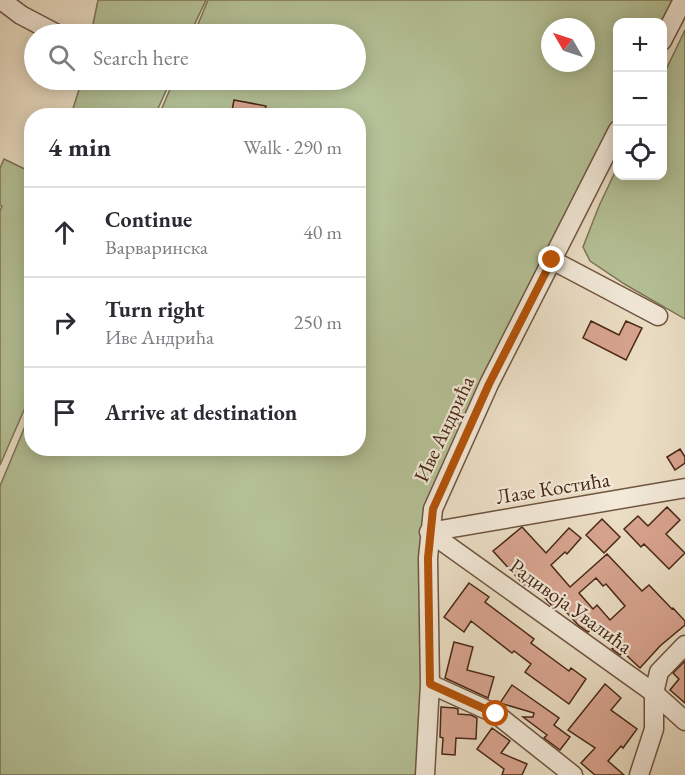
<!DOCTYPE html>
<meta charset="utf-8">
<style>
body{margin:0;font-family:"EB Garamond",serif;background:#f2f2f3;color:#2b2b33}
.controls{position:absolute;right:18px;top:18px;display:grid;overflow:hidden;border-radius:12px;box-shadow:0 3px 15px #0003}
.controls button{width:54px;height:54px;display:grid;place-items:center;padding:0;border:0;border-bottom:2px solid #e1e1e2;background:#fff;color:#2b2b33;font:30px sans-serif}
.compass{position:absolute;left:541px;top:18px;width:54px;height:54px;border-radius:50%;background:#fff;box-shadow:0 3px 15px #0003;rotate:309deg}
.stop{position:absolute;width:18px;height:18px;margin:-14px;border:4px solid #b45309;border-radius:50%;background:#fff}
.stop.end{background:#b45309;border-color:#fff;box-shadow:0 2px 6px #0008}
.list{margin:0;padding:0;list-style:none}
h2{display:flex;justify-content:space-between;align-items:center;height:78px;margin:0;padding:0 24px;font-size:26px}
h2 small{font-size:20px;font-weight:400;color:#7c7c81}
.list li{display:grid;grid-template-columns:39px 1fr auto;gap:18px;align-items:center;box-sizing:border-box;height:90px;padding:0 24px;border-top:2px solid #e1e1e2}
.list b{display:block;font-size:22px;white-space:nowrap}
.list p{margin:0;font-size:20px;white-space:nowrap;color:#7c7c81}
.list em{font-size:20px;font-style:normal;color:#7c7c81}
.icon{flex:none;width:33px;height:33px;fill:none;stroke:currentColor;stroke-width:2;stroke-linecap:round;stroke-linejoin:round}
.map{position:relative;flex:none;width:685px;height:775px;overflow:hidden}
.search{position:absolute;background:#fff;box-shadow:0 3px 15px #0003;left:24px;top:24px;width:342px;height:66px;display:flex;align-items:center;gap:15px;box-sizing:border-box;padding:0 21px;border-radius:33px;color:#7c7c81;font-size:22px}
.panel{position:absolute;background:#fff;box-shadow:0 3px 15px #0003;left:24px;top:108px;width:342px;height:348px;border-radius:24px}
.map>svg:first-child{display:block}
.green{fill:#b5c297;stroke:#7e7456;stroke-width:1.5;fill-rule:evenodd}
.building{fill:#d9a591;stroke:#472714;stroke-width:1.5;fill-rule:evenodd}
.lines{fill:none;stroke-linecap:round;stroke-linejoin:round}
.minor-casing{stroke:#705540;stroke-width:21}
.minor{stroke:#f3eada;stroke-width:18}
.route{stroke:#b45309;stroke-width:8}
.labels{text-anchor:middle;stroke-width:4.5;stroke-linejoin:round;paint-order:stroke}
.street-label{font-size:21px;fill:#472714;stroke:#f3eada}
</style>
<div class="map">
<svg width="685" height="775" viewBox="0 0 685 775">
<rect width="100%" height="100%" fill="#ecdfc6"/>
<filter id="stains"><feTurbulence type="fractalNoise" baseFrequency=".00333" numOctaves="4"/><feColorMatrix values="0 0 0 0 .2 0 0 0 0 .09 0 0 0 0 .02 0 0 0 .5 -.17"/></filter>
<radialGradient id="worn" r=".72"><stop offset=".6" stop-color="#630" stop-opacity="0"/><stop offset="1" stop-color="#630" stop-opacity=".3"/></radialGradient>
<!-- green -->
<path class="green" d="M98,0H206L190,34H91Z
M208,0H683L662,22H618L617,130L433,509L425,775H0V486L31,412L32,448H358V116L159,115L174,80H356V34H194ZM550,27H586V63H550Z
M685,30V319L626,285L590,261L583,247L599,206L617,168L618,176H662L663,76Z
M82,80H171L155,115H71Z
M4,159L31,172V394L0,465V211L2,206L0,205V168Z"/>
<!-- building -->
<path class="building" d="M234,100L266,106L264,116H231Z
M591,321L619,335L626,321L642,328L626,360L583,338Z
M680,449L685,457V463L675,470L667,457Z
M667,507L680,520L666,534L685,553L669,569L644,544L641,547L624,529L638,516L648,526Z
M602,519L620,537L604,553L586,535Z
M522,527L546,553L569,528L581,538L567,554L565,552L551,565L570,587L607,554L642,591L649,585L672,609L673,608L685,621V625L660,646L640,668L623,652L620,655L612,649L614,648L595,626L588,632L578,625L560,605L556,609L553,607L529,580L524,585L493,551ZM596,578L603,586L606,584L625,606L610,620L597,605L593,609L579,593Z
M469,583L489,597L485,602L534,639L531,643L569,671L571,668L586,679L569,704L525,672L531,664L514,651L512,653L471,621L464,632L444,617Z
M454,642L473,647L467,670L494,677L488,698L445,678Z
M685,661V703L670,690L679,679L673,673Z
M605,684L621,698L611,710L637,729L623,748L621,746L608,761L624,775H595L581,763L595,748L568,730Z
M512,685L559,718L554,725L570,737L560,750L544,738L547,735L523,717H533L534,713L500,703Z
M441,707L455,708L458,709V714L471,715L477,718L476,739L456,738L455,755L442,754L443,738L440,737Z
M492,728L510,741L501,753L527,764L522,775H502L504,769L477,749Z"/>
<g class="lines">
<!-- minor casing -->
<g class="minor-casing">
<path id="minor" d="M1,0L21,15L57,34
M662,41L683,0
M552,260L658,316
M429,532L654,693L685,721
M429,532L685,488
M430,684L496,714L573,775
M425,775L430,684L428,558L433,509L489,384L618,130
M639,775L654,729V693L659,672L685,645"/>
</g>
<!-- minor -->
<use href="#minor" class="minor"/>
</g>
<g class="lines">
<!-- route -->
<path class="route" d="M496,714L430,684L428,558L433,509L489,384L552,260"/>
</g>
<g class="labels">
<!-- street labels -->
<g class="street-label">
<text transform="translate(444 429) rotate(-65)" y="7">Иве Андрића</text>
<text transform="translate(553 488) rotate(-9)" y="7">Лазе Костића</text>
<text transform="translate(571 606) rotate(36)" y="7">Радивоја Увалића</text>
</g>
</g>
<rect width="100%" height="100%" filter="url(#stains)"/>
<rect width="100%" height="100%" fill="url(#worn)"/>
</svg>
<div class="controls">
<button>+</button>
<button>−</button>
<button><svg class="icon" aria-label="locate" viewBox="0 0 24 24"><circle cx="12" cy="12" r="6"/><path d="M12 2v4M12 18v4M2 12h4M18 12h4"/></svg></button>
</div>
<svg class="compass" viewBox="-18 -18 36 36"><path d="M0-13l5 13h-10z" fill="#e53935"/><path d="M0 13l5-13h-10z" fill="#7c7c81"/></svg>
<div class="stop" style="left:496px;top:714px"></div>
<div class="stop end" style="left:552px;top:260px"></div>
<div class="search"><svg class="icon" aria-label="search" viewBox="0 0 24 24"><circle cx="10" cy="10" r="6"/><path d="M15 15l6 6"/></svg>Search here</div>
<section class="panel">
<h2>4 min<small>Walk · 290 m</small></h2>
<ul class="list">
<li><svg class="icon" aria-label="ahead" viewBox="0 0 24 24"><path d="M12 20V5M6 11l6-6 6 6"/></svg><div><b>Continue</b><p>Варваринска</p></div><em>40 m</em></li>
<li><svg class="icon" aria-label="right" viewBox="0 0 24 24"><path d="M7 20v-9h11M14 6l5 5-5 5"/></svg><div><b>Turn right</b><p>Иве Андрића</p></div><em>250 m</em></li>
<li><svg class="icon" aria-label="arrive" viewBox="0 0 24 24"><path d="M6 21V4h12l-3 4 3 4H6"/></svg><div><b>Arrive at destination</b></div></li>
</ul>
</section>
</div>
